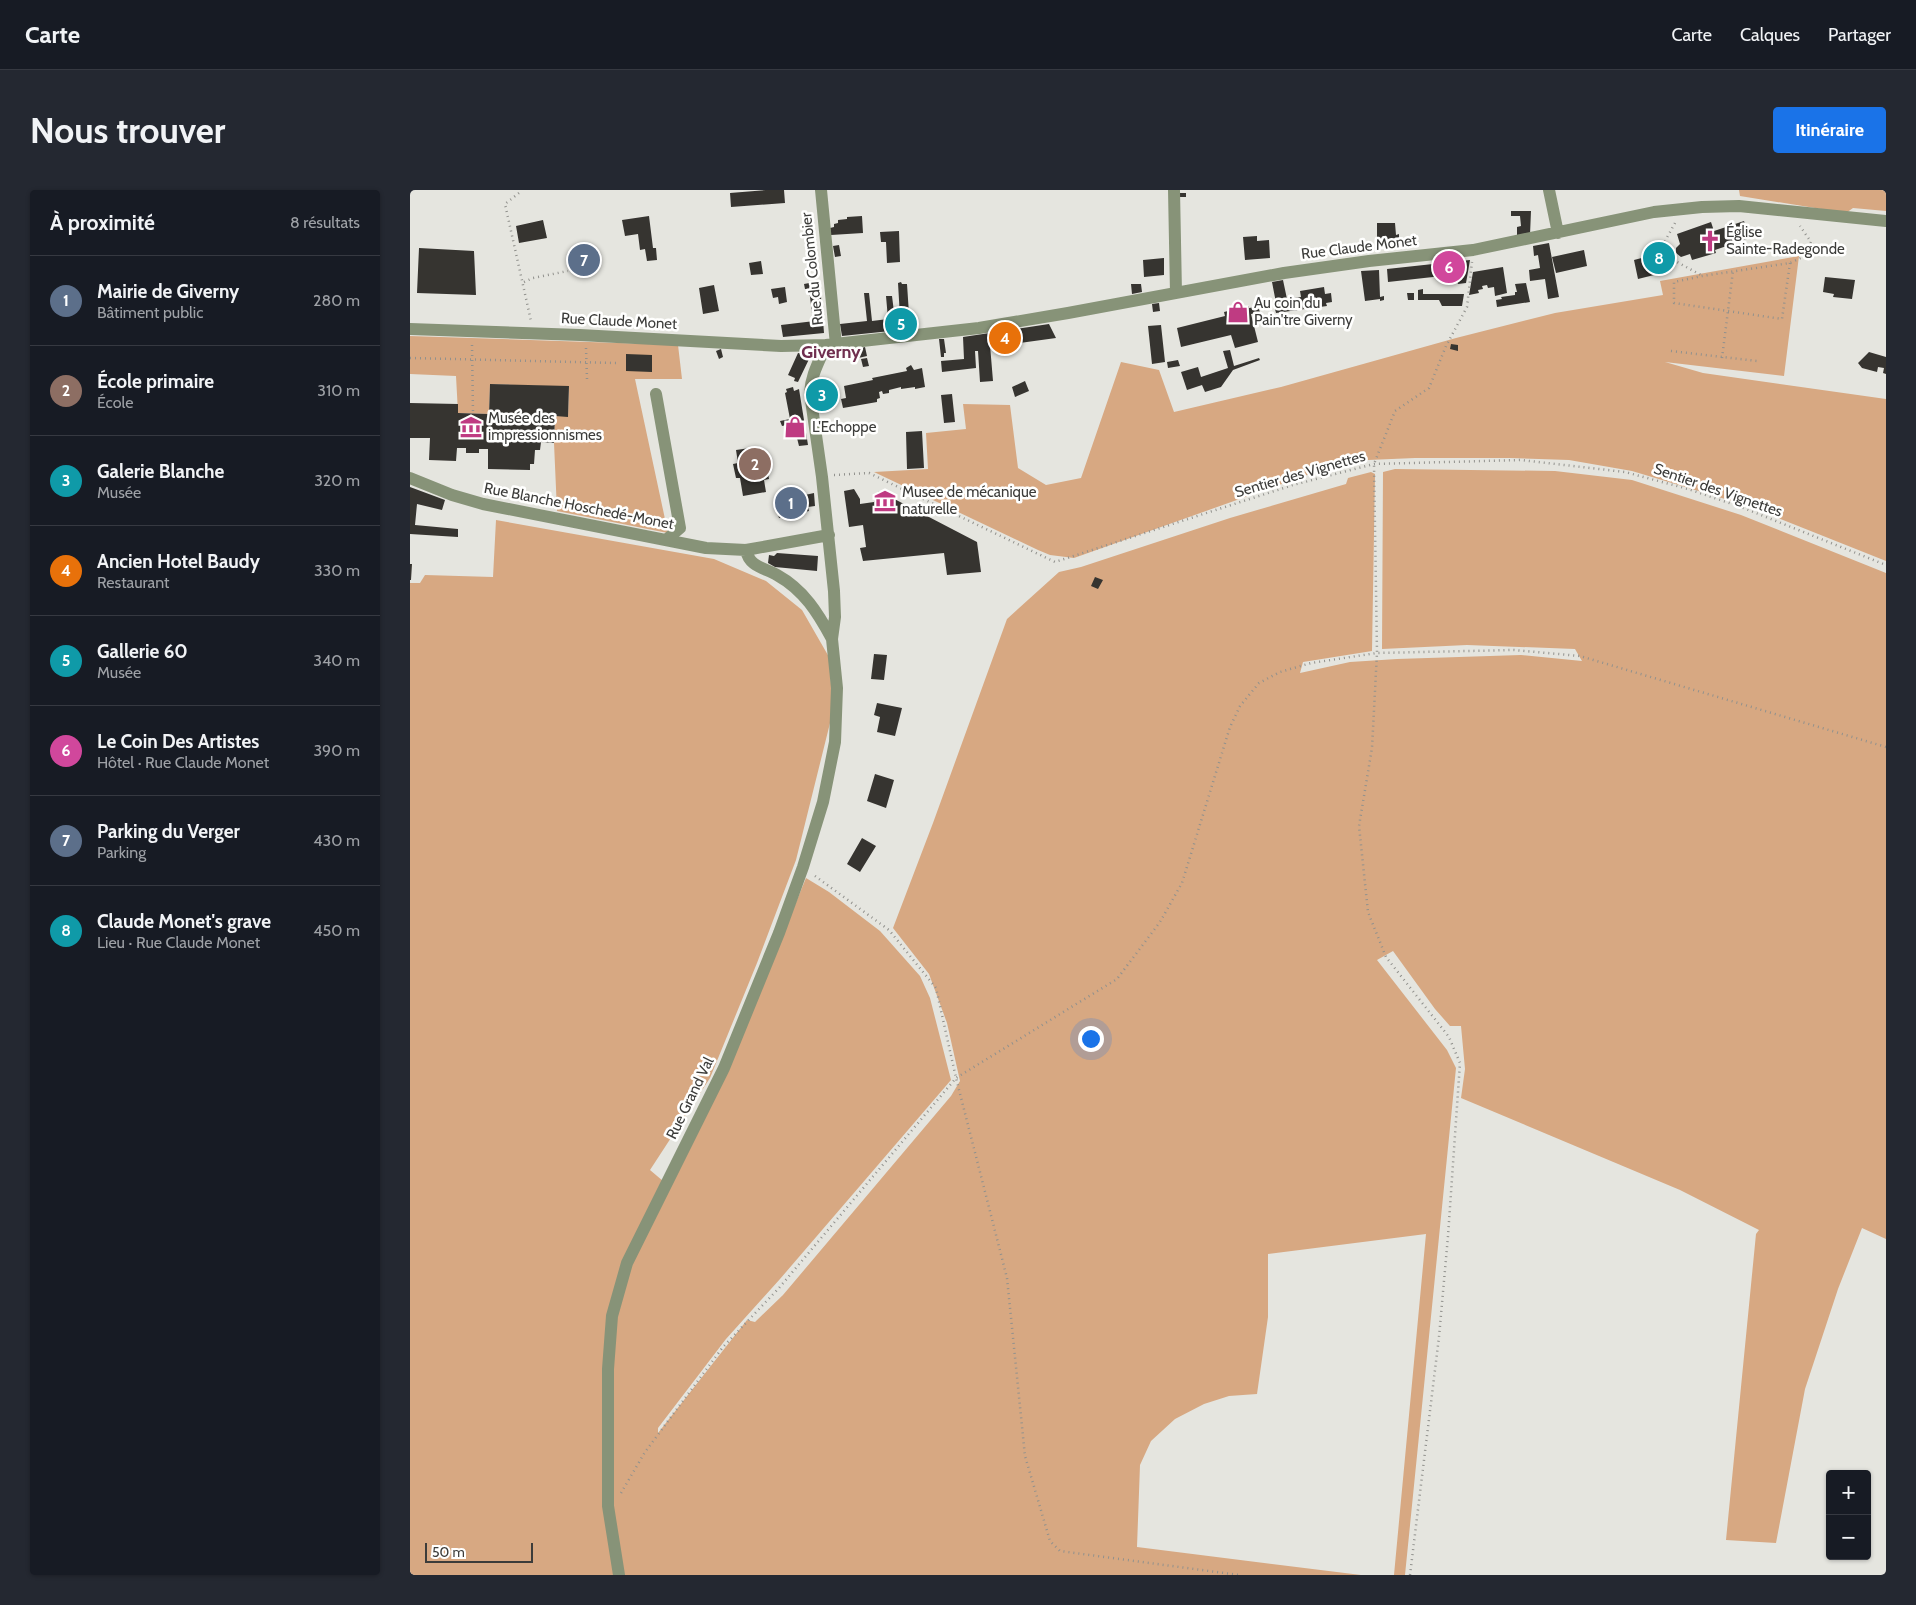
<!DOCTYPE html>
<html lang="fr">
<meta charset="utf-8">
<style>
body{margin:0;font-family:Cabin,sans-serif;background:#242831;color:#f1f3f6}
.controls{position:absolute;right:15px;bottom:15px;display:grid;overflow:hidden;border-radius:5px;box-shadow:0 1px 4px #0004}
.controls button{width:45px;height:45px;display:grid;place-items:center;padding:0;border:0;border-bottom:1px solid #363941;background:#171b24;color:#f1f3f6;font:25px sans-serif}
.scale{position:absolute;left:15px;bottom:12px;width:108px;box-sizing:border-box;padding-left:5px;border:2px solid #3c3c3a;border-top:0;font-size:14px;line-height:18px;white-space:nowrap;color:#3c3c3a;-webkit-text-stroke:4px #fffffe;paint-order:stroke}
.you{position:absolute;left:680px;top:848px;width:18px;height:18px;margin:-12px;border:4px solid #fff;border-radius:50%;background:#1a73e8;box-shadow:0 0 0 8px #1a73e833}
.badge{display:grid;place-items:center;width:32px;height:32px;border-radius:50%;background:#1a73e8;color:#fff;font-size:16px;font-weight:700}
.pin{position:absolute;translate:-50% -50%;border:2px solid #fff;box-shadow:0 1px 5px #0006}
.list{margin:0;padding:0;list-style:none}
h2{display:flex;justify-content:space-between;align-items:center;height:65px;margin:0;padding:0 20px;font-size:21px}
h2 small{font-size:16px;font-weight:400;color:#9ea1a6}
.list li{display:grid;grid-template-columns:32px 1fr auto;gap:15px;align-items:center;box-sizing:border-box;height:90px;padding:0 20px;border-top:1px solid #363941}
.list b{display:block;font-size:19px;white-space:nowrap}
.list p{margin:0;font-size:16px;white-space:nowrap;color:#9ea1a6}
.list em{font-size:16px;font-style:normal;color:#9ea1a6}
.map{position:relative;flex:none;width:1476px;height:1385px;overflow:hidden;border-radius:5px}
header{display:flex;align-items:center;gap:30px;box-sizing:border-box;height:70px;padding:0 25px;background:#171b24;border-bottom:1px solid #363941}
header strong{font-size:24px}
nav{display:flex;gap:28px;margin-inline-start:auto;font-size:18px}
.intro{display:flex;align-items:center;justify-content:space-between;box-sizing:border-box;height:120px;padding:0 30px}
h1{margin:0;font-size:35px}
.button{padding:12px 22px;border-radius:5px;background:#1a73e8;color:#fff;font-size:18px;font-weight:700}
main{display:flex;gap:30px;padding:0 30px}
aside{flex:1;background:#171b24;border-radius:5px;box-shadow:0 1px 4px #0004}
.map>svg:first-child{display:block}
.green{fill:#d7a882}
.building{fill:#363430}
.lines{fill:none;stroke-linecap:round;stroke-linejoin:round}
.path{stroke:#91918d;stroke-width:2.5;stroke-dasharray:1 4;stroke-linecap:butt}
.minor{stroke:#879378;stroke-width:12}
.labels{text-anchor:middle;stroke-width:5;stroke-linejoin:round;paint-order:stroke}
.poi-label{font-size:15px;fill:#3c3c3a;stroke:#fffffe;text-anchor:start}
.street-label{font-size:15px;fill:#3c3c3a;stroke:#fffffe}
.quarter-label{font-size:18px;font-weight:bold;fill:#702f4f;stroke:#fffffe}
</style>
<header>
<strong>Carte</strong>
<nav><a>Carte</a><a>Calques</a><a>Partager</a></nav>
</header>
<div class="intro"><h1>Nous trouver</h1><a class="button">Itinéraire</a></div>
<main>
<aside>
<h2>À proximité<small>8 résultats</small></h2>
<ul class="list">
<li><span class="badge" style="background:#5c6f8a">1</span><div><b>Mairie de Giverny</b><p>Bâtiment public</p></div><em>280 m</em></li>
<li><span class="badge" style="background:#8d6e63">2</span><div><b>École primaire</b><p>École</p></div><em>310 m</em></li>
<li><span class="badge" style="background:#0f9aa8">3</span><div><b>Galerie Blanche</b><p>Musée</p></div><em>320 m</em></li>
<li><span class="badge" style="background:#e8710a">4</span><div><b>Ancien Hotel Baudy</b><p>Restaurant</p></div><em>330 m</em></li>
<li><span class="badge" style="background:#0f9aa8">5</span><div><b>Gallerie 60</b><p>Musée</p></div><em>340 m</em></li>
<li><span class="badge" style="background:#d1479c">6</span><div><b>Le Coin Des Artistes</b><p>Hôtel · Rue Claude Monet</p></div><em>390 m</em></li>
<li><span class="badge" style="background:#5c6f8a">7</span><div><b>Parking du Verger</b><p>Parking</p></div><em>430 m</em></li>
<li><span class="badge" style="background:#0f9aa8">8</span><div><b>Claude Monet's grave</b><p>Lieu · Rue Claude Monet</p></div><em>450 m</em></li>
</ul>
</aside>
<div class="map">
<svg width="1476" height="1385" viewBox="0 0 1476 1385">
<rect width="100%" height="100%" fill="#e5e5df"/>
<!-- green -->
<path class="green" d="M1329,0H1476V21L1443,18L1436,23L1330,6Z
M1389,66L1374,186L1255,172L1293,183L1476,209V371L1335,315L1222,281L1159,270L1100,268H1005L958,270L897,285L664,368L640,365L628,360L464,282L518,279L516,243L556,239L553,214L600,215L608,278L636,295L671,288L711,172L749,180L764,222L871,197L1046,148L1145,123L1253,105L1250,91Z
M0,146L268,155L272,189H225L258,343L147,321L144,253L145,226H158L159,197L80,194L79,224L48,223L46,186L0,184Z
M985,279L1145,281L1222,290L1331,325L1476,383V1049L1452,1038L1428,1099L1395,1199L1366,1353L1316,1350L1346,1044L1349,1040L1270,1000L1051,908L1055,879L1051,836H1040L1025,819L983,761L967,770L1037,860L1046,878L995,1385H984L1016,1044L858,1064V1127L847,1204L819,1206L794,1214L765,1229L741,1251L730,1275L727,1357L951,1385H0V393H10L15,385L83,387L86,330L304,369L356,391L392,420L419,467L423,521L386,670L347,773L300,888L240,980L253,991L314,888L396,688L419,702L470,741L510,786L520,808L541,890L370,1089L316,1149L248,1238V1243L337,1130L345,1132L373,1105L541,906L550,891L537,833L519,784L483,738L523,633L597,429L649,382L671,377L820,328L936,294L938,288L961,282L965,284L962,461L893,472L890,483L940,472L987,469L1111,465L1172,471L1165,459L1057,455L972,459L973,282Z"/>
<!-- building -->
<path class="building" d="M356,0H374L375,13L321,17L320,3Z
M767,3H776V7H768Z
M1101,21H1121L1120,45H1107V37L1111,36L1110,26H1101Z
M239,26L243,58H246L247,70L237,71L235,59L230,60L228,44L215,46L212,30Z
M452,26L453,43L421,45L420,38L424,37V34L428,33V30L437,29V27Z
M133,30L137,48L109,53L106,36Z
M1334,31L1340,48L1305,60L1306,63L1282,70L1280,64L1271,67L1266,63V58L1270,54L1267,44L1301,32L1304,41Z
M967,33H985L986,45L989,44V55H980V51H967Z
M489,41L490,72L477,73L476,52H471L470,42Z
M847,46V51L859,50L860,68L835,70L833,47Z
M1139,53L1149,107L1138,109L1135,89L1120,91L1119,80L1130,78L1128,65L1124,66L1123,56Z
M429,55L431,66L425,67L423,56Z
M9,58L64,61L66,105L7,103Z
M1174,60L1177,76L1146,83L1142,67Z
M1243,65L1248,84L1228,89L1224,70Z
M754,68V85L734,87L733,70Z
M1060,70L1056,93L1048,94L1047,91H1042L1041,85L978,92L977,79Z
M351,71L353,84L341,85L339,73Z
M1093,77L1097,103L1085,106L1084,97L1078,98L1077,95L1072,96L1073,99L1068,100L1069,103L1059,105L1063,82Z
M969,80L970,107L974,106V110L970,111V109L955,111L951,81Z
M1415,87L1445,90L1442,109L1423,107L1424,104L1413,102Z
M873,90L877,109L891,107L890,101L914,97L915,104L921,103L922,112L916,113L917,116L866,123L865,119L867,118L862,92Z
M410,91L412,122L402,123L399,99H395L394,94Z
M491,92L492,94H497L500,139L432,146L430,134L457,131L454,103H459L462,131L478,129L476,106H482L484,122H487L488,127H490L488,93Z
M1116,93L1120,112L1087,117L1086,110L1092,109L1091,107L1105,105V102H1107L1105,94Z
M721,94H731L732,102L722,104Z
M304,95L309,121L293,124L289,98Z
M375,97L377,112L369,114L368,107L363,108L361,99Z
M1013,99V104H1054L1052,116H1032L1029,110H1008V100Z
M997,103H1004V110H998Z
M749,113L750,121L743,122L742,114Z
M839,116V118L846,117V120L849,119L850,123L841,124L848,152L825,158L821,145L771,157L767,138L815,126L814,122Z
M413,130L414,143L373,147L371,135Z
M639,134L646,148L603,154L604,157L588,159V154L580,155L583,191L570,192L568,161H565L566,178L532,182L531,171L554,169L553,147Z
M751,135L755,172L742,174L738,136Z
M529,149H534L536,163H534V167H531Z
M1041,154L1048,155V161L1040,159Z
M455,157L457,166L444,169L442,161Z
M311,159L313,167L309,169L306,161Z
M820,160L824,176L849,168L850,170L823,180L811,197L795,202L792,195L777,200L771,182L788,177L791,187L818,178L813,161Z
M1459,162L1476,167V184L1473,183L1474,178L1468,177L1467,182L1452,178L1448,173Z
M388,163L401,165L388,192L384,191L385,188L378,185Z
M216,164L242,165V182L216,181Z
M457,168L459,176L453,177L451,169Z
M768,170L770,176L758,178L757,172Z
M501,175L504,180L512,178L515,197L505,199V197L491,199V197L479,200V203L473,204L472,201L469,202L470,208L467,209V212L433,218L431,209L436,208L434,196L463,190L462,188L497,181L496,178Z
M615,191L619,201L605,207L602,197Z
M80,194L159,196L158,227L145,226L144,253L131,252L130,260H125L124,274H120V280L78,279V259H69V263H56V258H47L46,271L19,270L20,248H0V213L48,214V223L79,224Z
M383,197L384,201L389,199L398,255L389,256L387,248L384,249L381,234L372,236L370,231L380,229L375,203L377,202L376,199Z
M542,204L545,232L534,233L531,205Z
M512,241L514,278L497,279L496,242Z
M347,257L349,267L355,266L359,289L354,290L356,302L333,306L330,288H326L323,274L328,273L326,260Z
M0,297L35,310L32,320L7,314L5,335L48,339V347L0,344Z
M444,299L450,309V314L464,312L469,301L567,352L571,382L537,385L534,363L453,371L450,358L456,357L453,335L439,337L434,301Z
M395,302V305L404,303L405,316L398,317L399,321L369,328L364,309Z
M367,363L408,366L407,381L365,377L358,373L359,365L364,366Z
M0,374H2L1,390H0Z
M685,387L693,390L688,399L681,396Z
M464,464L477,465L474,490L461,489Z
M467,513L492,518L485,546L467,542L470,527L464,525Z
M465,584L484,590L476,618L457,611Z
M452,648L466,656L450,682L437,674Z"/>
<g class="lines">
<!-- path -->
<path class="path" d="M109,3L95,14L121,131
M1265,33L1254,53L1257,69L1267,72L1291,85
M1380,73L1372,129L1264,113V92L1292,86L1380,73L1395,66L1401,52L1390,36
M114,92L123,88L158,81
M62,155L63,223
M176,158L177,189
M1261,161L1347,171
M0,168L206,173
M1312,168L1323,81
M424,285L459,283L645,372L883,295L964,274L1111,270L1215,282L1278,299L1331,317L1476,375
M405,686L479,740L526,798L546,888L597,1088L615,1266L640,1351L650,1361L829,1385
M211,1303L235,1262L313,1157L369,1098L546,888L707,789L750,732L772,693L820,537L830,516L849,493L870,482L901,473L967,463L1104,460L1170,466L1476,557
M1000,1385L1029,1147L1038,1046L1050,873L1039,847L976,767L958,722L949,636L962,558L967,463L964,274L985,221L1019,198L1036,156L1057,117L1062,72"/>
<!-- minor -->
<path class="minor" d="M411,0L426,155
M764,0L766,103
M1139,0L1148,43
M0,139L170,145L371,156L416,155
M246,204L270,338L256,350
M0,288L42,305L73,314L296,358L336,360L419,345
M336,360C339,377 355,378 367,385C394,400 408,423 422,449
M209,1385L198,1316V1179L202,1126L217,1073L314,878L369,743L393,677L413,612L425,552L427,498L422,449L425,427L424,401L412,287L400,203C401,185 409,172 416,155L569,138L658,123L874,83L959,71L1063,60L1244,22L1292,17L1329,16L1476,31"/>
</g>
<!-- icons -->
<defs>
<g id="church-bare" transform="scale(1.725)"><path d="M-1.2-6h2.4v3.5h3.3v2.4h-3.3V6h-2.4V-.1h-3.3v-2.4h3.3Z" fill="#bf3b82" stroke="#fffffe" stroke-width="2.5" paint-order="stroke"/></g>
<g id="shop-bare" transform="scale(1.725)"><path d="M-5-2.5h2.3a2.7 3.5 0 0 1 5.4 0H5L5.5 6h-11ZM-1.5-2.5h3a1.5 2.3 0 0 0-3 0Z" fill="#bf3b82" stroke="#fffffe" stroke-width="2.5" paint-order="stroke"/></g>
<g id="museum-bare" transform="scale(1.725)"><path d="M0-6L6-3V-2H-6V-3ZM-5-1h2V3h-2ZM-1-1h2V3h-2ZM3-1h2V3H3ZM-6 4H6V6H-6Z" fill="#bf3b82" stroke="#fffffe" stroke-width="2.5" paint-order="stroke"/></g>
</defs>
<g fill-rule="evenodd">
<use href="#church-bare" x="1300" y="51"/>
<use href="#shop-bare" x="828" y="122"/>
<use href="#museum-bare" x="61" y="237"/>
<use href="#shop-bare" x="385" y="237"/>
<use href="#museum-bare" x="475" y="311"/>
</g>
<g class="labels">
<!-- poi labels -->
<g class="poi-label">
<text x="1316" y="47">Église<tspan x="1316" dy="17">Sainte-Radegonde</tspan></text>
<text x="844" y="118">Au coin du<tspan x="844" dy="17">Pain'tre Giverny</tspan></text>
<text x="78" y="233">Musée des<tspan x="78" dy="17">impressionnismes</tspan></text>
<text x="402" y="242">L'Echoppe</text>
<text x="492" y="307">Musee de mécanique<tspan x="492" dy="17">naturelle</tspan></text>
</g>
<!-- street labels -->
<g class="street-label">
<text transform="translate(949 57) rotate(-7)" y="5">Rue Claude Monet</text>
<text transform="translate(402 79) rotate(-96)" y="5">Rue du Colombier</text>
<text transform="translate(209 131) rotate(3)" y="5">Rue Claude Monet</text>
<text transform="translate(890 284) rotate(-16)" y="5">Sentier des Vignettes</text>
<text transform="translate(1308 300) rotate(19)" y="5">Sentier des Vignettes</text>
<text transform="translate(169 316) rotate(11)" y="5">Rue Blanche Hoschedé-Monet</text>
<text transform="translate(280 908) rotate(-64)" y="5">Rue Grand Val</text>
</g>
<!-- quarter labels -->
<g class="quarter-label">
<text x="421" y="168">Giverny</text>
</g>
</g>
</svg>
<div class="controls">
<button>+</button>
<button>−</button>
</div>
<div class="scale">50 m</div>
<div class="you"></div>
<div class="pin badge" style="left:381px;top:313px;background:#5c6f8a">1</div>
<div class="pin badge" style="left:345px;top:274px;background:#8d6e63">2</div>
<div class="pin badge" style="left:412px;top:205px;background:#0f9aa8">3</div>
<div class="pin badge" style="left:595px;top:148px;background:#e8710a">4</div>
<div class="pin badge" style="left:491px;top:134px;background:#0f9aa8">5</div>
<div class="pin badge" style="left:1039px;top:77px;background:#d1479c">6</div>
<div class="pin badge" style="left:174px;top:70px;background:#5c6f8a">7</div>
<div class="pin badge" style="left:1249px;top:68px;background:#0f9aa8">8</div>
</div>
</main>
